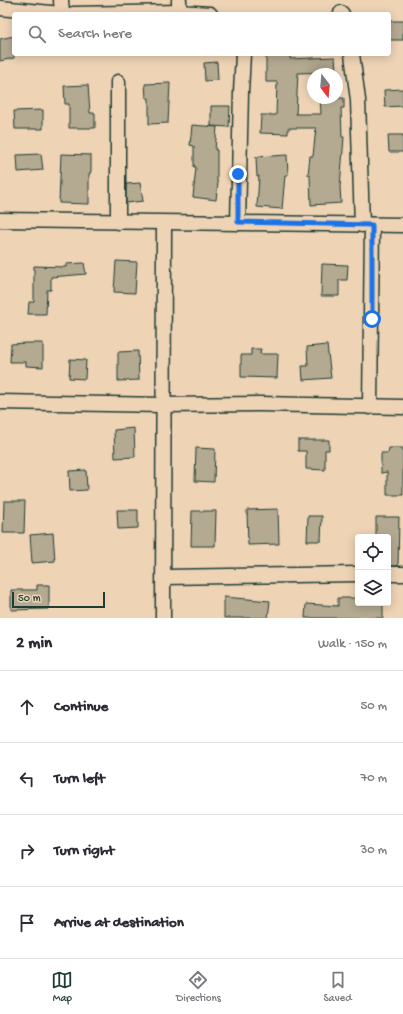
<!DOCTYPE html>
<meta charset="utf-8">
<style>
body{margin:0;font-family:"Gochi Hand",sans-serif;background:#f2f2f3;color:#2b2b33}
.controls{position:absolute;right:12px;bottom:12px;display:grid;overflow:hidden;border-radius:4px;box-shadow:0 2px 10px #0003}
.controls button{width:36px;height:36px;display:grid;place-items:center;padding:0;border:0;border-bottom:1px solid #e1e1e2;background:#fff;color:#2b2b33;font:20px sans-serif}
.compass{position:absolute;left:307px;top:68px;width:36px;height:36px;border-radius:50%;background:#fff;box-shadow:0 2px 10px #0003;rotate:164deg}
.scale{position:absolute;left:12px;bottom:10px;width:93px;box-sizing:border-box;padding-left:4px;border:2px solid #1f3d34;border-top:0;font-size:11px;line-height:14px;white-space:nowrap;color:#1f3d34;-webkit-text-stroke:3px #eed3b5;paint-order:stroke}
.stop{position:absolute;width:12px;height:12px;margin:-9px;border:3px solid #1a73e8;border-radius:50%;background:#fff}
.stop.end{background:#1a73e8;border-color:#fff;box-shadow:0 1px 4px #0008}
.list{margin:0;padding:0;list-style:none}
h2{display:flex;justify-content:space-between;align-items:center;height:52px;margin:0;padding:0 16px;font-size:17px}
h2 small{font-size:13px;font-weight:400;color:#7c7c81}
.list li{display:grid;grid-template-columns:26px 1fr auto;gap:12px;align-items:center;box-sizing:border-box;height:72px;padding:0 16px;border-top:1px solid #e1e1e2}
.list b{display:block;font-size:15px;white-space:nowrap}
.list em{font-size:13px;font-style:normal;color:#7c7c81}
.icon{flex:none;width:22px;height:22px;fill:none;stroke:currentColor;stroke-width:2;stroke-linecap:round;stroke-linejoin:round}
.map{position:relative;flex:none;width:403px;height:618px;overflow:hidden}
.search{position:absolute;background:#fff;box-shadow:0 2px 10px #0003;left:12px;right:12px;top:12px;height:44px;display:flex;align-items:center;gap:10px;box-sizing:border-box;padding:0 14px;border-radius:4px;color:#7c7c81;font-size:15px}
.sheet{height:340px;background:#fff}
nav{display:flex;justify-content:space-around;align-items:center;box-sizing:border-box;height:56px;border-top:1px solid #e1e1e2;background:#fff;font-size:11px;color:#7c7c81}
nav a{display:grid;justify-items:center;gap:2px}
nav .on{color:#1f3d34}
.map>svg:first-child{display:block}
</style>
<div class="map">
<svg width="403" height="618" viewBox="0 0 403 618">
<rect width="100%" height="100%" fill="#eed3b5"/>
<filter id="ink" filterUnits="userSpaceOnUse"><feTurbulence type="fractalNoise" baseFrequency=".025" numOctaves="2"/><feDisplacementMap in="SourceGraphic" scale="8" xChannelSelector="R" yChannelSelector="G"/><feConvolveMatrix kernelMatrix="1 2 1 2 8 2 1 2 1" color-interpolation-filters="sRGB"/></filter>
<g filter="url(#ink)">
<!-- building -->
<g fill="#b4a991" stroke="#1f3d34">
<path d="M390,21H403V40H389Z"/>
<path d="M14,36V58L0,61V39Z"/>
<path d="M266,54H291L290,59L335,57L336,72L298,73L296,114H321L320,98H344V108H341L342,137H344L340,187L341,203L311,205L310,175H308L310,156H313L316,128H288V134L260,133L261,115H276L277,82H266Z"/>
<path d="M217,62L218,80L205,81L204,63Z"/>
<path d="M170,83L168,123L149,124V98H146L145,84Z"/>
<path d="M88,85L90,113H95V128H69V104H65L64,86Z"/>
<path d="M403,89V106L385,107L384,90Z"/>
<path d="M211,106H230L229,127L211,126Z"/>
<path d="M43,110V129H15L14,111Z"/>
<path d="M192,125L217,127L215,150H217V182H218L216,200L193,197L196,167H194V146L190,145Z"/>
<path d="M388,135H403V152H389Z"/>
<path d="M41,154L43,170L18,172L17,155Z"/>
<path d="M61,154L91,155V173H89V204L59,203Z"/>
<path d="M287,155L288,175H285L282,209L257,207L259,176L257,177L256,157Z"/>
<path d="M140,183L143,201L126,203V184Z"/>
<path d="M116,261L137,262L135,293L114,292Z"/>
<path d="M84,263L86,274L51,277V290H47L46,314H28L29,302H34V266L66,267V264Z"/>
<path d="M322,264L348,265L347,280H339V296H321Z"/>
<path d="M26,343H43V367L26,366V362H10L11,344Z"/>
<path d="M327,345L331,378L303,380L302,366H308L307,347Z"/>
<path d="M251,349H261L260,354H278L277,378L241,377V355H251Z"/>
<path d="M138,351L139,380L118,381V352Z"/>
<path d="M70,359L86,360L85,379L69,378Z"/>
<path d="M134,428L135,457L115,458L114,430Z"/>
<path d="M298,440H329V450H325V470L306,469V451H298Z"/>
<path d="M196,448L215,449L214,482L195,481Z"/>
<path d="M389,448H403V495H387V472L381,473V453H388Z"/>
<path d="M86,470L87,490L70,491L69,471Z"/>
<path d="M4,501H25L24,533H3Z"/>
<path d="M278,509L279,544L248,545L247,510Z"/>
<path d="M117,510H138V528L118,529Z"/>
<path d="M192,511H216L215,546H191Z"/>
<path d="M308,516H322L321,541H307Z"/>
<path d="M376,517H399L398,566H388V537H376Z"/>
<path d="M53,533L55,561L32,563L30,535Z"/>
<path d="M37,585H49V609L11,610V590H37Z"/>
<path d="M224,597L270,601L268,618H224Z"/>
<path d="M338,598H357V603H383V618H305L306,604L338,606Z"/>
</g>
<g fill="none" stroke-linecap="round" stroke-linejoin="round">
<defs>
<g id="minor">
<path d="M61,0L62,14"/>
<path d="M179,0V12L210,14"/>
<path d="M0,8L61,14"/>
<path d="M341,13L342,14"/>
<path d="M73,14L179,12"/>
<path d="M352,54L358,100L362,225"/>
<path d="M0,220L403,225"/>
<path d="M118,222V82"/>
<path d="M238,223L241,92L243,54"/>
<path d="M0,402L163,405L260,404L403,407"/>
<path d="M370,407L372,225"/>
<path d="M388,574H403"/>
<path d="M164,577L358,574"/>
<path d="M163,618L164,223"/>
</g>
</defs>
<!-- minor casing -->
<use href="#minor" stroke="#1f3d34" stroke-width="17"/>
<!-- minor -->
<use href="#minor" stroke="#eed3b5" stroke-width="14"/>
</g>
</g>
<g fill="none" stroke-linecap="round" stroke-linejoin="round" filter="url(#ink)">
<!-- route -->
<path stroke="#1a73e8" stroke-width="5" d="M238,174V222L372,225V319"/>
</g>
</svg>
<div class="controls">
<button><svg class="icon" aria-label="locate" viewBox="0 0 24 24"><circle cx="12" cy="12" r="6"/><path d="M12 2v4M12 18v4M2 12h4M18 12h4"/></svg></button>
<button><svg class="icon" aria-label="layers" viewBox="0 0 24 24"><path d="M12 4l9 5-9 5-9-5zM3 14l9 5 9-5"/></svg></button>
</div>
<svg class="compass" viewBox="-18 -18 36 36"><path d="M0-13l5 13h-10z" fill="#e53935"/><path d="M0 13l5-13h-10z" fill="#7c7c81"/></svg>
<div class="scale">50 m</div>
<div class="stop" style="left:372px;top:319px"></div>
<div class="stop end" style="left:238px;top:174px"></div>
<div class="search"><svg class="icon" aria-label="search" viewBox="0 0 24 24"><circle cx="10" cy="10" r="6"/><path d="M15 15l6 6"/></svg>Search here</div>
</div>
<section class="sheet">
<h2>2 min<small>Walk · 150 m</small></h2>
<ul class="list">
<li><svg class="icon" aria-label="ahead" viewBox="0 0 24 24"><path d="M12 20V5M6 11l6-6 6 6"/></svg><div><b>Continue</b></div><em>50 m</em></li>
<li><svg class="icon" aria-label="left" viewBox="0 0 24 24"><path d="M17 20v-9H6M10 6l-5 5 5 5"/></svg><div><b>Turn left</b></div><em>70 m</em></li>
<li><svg class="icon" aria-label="right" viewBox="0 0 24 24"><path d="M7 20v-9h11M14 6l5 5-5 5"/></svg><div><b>Turn right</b></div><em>30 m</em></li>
<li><svg class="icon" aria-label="arrive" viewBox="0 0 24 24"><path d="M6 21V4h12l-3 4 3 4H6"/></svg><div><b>Arrive at destination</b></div></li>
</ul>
</section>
<nav>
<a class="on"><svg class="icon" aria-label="map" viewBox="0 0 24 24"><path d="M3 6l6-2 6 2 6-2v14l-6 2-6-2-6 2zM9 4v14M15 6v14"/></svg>Map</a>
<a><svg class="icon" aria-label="directions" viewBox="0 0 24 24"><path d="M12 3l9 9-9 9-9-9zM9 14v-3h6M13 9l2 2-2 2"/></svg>Directions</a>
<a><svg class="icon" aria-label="saved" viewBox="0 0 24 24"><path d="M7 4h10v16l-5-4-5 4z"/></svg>Saved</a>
</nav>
